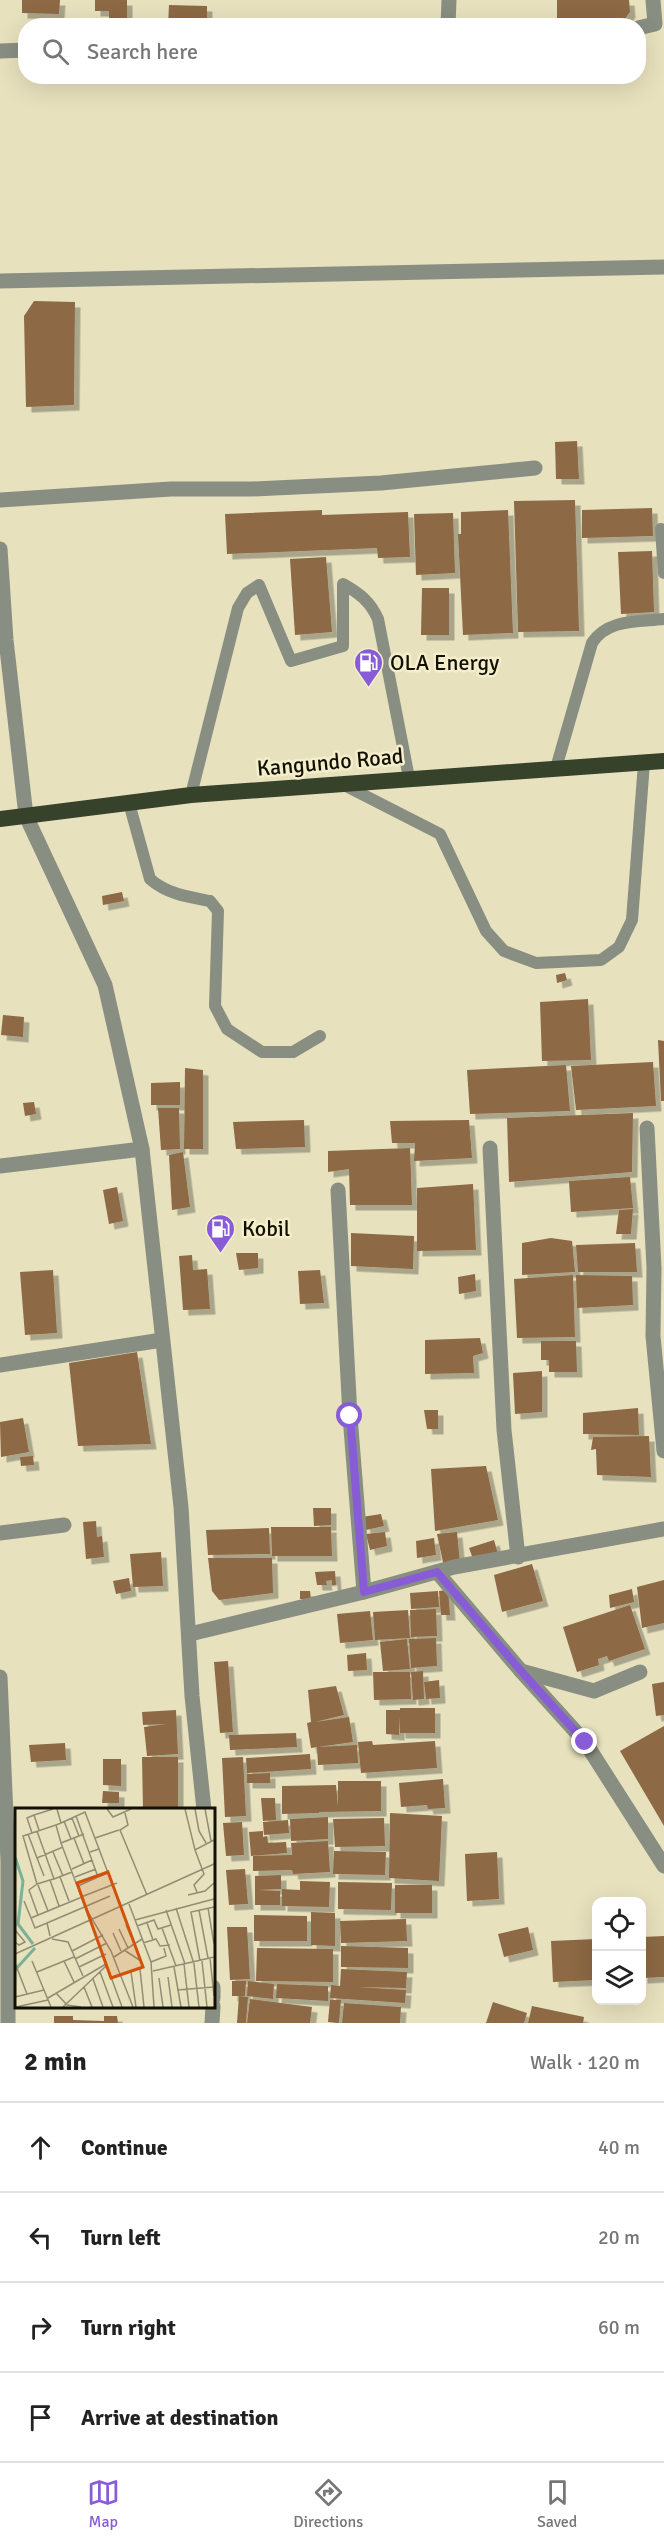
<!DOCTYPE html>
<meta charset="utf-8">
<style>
body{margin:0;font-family:Signika,sans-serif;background:#f6f6f6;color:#222}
.controls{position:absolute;right:18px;bottom:18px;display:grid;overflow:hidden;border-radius:12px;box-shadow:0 6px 24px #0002}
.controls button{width:54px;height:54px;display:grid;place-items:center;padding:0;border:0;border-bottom:2px solid #e0e0e0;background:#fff;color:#222;font:30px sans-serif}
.stop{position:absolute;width:18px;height:18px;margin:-14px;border:4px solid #885cd6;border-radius:50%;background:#fff}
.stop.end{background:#885cd6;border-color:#fff;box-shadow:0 2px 6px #0008}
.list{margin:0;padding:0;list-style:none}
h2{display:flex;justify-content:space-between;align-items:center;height:78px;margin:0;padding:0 24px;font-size:26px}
h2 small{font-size:20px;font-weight:400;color:#767676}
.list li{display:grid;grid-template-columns:39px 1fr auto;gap:18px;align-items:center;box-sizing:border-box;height:90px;padding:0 24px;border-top:2px solid #e0e0e0}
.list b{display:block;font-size:22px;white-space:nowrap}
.list em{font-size:20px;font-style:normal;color:#767676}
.icon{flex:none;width:33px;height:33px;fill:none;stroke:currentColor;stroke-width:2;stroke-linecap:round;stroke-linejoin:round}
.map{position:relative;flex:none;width:664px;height:2023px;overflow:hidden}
.search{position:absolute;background:#fff;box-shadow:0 6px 24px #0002;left:18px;right:18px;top:18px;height:66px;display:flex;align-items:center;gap:15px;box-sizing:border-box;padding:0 21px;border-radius:24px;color:#767676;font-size:22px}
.sheet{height:438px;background:#fff}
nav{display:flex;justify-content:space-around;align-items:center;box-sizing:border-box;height:84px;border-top:2px solid #e0e0e0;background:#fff;font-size:16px;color:#767676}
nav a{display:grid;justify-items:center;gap:3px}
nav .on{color:#885cd6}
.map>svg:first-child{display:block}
</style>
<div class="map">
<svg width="664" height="2023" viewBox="0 0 664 2023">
<defs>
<filter id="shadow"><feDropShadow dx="5.5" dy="5.5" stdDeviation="0" flood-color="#0004"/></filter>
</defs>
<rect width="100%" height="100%" fill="#e7e1be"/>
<!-- building -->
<g fill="#8d6944" filter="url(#shadow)">
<path d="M22,0H60L59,14L22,13Z"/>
<path d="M95,0H127V18H109V11H95Z"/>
<path d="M557,0H629L630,12L620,26H557Z"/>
<path d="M169,5L207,6V26H168Z"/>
<path d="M34,301L75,302L74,405L26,407L24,316Z"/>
<path d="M577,441L579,479H556L555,442Z"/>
<path d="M575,500L579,631L518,632L514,501Z"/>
<path d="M652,508L653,536L582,538V510Z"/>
<path d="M322,510V515L408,512L410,557L378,558L377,548L227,554L225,514Z"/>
<path d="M508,510L513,633L463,635L458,534H461V512Z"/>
<path d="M453,513L455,573L416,575L414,514Z"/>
<path d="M652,551L654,612L621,614L618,552Z"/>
<path d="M326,557L332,632L295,635L290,559Z"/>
<path d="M422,588H449V635H421Z"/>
<path d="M122,892L124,901L103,905L102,896Z"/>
<path d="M565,973L567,980L557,983L556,975Z"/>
<path d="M588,999L591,1060L542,1061L540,1002Z"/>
<path d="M3,1015L24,1017L23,1037L1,1035Z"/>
<path d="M658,1040L664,1041V1101H661Z"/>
<path d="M653,1062L656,1106L576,1110L571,1066Z"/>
<path d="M566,1065L570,1111L470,1114L467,1070Z"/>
<path d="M185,1068L203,1070V1149H184Z"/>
<path d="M180,1082V1105H151V1083Z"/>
<path d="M34,1102L36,1114L25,1116L23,1103Z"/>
<path d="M158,1108H179L180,1149L161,1150Z"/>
<path d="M633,1113L632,1172L509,1182L507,1118Z"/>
<path d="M304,1120L305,1147L236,1149L233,1122Z"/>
<path d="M469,1120L472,1158L414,1161L415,1143H392L390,1121Z"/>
<path d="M410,1148L412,1205H350L349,1169L328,1172V1151Z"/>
<path d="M183,1152L190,1207L172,1210L169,1155Z"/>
<path d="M630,1177L633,1208L571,1212L569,1181Z"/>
<path d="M473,1184L476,1250L417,1251V1188Z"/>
<path d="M117,1187L123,1221L109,1224L103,1190Z"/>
<path d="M633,1209L631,1234H616L619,1210Z"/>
<path d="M351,1233L414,1236L413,1269L351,1266Z"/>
<path d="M551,1238L572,1241L575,1272L522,1275V1243Z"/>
<path d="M635,1243L637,1272H578L576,1245Z"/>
<path d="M236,1253H258V1268L239,1270Z"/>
<path d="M192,1255L193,1270L207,1269L210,1309L183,1310L179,1256Z"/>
<path d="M53,1270L57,1333L25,1335L20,1272Z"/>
<path d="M320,1270L324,1303L300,1304L298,1271Z"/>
<path d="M475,1274L476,1291L459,1294L458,1277Z"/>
<path d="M573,1275L575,1337L517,1338L514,1279Z"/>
<path d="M576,1275L632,1276L633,1305L577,1308Z"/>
<path d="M480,1338L483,1353L473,1356L474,1373L425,1374V1340Z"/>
<path d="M541,1341H576L577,1372H549V1360H541Z"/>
<path d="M137,1352L151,1444L78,1446L69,1363Z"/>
<path d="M542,1371V1412L515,1414L513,1373Z"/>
<path d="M638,1408L639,1435L583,1434V1413Z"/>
<path d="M424,1410H438V1429H427Z"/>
<path d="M23,1418L29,1452L1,1457L0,1422Z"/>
<path d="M649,1436L651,1477L597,1475L596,1449L591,1450L593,1437Z"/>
<path d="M33,1456L34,1465L21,1466L20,1457Z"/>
<path d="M486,1466L498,1520L435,1531L431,1469Z"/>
<path d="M313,1508H331V1525L314,1526Z"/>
<path d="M381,1514L384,1526L366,1530L362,1517Z"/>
<path d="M96,1521L97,1537L102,1536L104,1557L86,1559L83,1522Z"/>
<path d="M271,1527H331L332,1556H272Z"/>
<path d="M269,1528L270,1554L208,1555L206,1530Z"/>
<path d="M385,1532L387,1546L370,1550L366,1534Z"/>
<path d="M457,1532L460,1563L444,1567L437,1534Z"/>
<path d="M434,1538L436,1555L417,1558L416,1541Z"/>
<path d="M494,1540L498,1554L473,1559L469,1548Z"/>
<path d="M161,1552L163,1586L133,1587L130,1554Z"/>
<path d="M208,1558H272L273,1593L219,1600L212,1591Z"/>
<path d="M532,1564L543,1601L502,1612L494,1575Z"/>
<path d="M335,1571L336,1585H332V1580L326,1581L327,1585H317L315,1572Z"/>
<path d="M129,1578L131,1591L116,1594L113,1581Z"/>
<path d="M664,1580V1623L642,1628L637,1587Z"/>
<path d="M632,1589L634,1602L610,1608L609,1595Z"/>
<path d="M448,1590L450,1615H441L439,1591Z"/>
<path d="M300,1591H310L311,1599H300Z"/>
<path d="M438,1591L439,1607L411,1609L410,1593Z"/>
<path d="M630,1605L645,1649L609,1661L607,1656L598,1659L599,1665L577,1672L563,1627Z"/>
<path d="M436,1609L437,1636L411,1637L410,1610Z"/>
<path d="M408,1610L410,1638L375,1640L373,1612Z"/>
<path d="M370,1611L373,1640L340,1643L337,1614Z"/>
<path d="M436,1638L437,1666L411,1668L409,1639Z"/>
<path d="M407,1639L410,1669L383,1671L380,1642Z"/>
<path d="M366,1653L367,1670L348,1671L347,1655Z"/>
<path d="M228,1661L233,1732L220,1733L214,1662Z"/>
<path d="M423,1671L424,1699L413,1700L411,1672Z"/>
<path d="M373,1672H410L411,1699L374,1700Z"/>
<path d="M439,1680L440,1698L426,1699L424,1682Z"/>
<path d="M664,1682V1715L656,1716L652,1684Z"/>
<path d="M336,1686L344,1715L315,1722L349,1717L353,1742L311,1748L307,1723L311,1722L308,1690Z"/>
<path d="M400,1708H435V1733H400L399,1717V1735L386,1734V1710H400Z"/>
<path d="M176,1710L178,1754L147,1756L144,1727L166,1724L143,1725L142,1712Z"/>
<path d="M664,1726V1826L620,1751Z"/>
<path d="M296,1733L297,1747L230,1750L229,1735Z"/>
<path d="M372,1741L373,1745L435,1741L437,1768L361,1773L358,1742Z"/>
<path d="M65,1743L66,1760L31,1762L29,1745Z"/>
<path d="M357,1745L358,1763L318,1765L317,1747Z"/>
<path d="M310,1754L311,1769L247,1773L246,1758Z"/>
<path d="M142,1757H178V1810H143Z"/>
<path d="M243,1757L246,1816L225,1817L222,1758Z"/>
<path d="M103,1759H121V1786L103,1785Z"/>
<path d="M270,1773V1783H247V1774Z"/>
<path d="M443,1779L445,1808L428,1809L427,1805L401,1807L399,1783Z"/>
<path d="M338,1781H381V1811L319,1812V1806V1813L282,1814V1786L336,1785L338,1807Z"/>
<path d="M103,1791L119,1792V1803H102Z"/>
<path d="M261,1798H275L276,1820L263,1821Z"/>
<path d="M390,1813L442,1816L439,1881L389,1878Z"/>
<path d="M328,1817V1839L291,1841L290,1819Z"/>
<path d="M384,1818L385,1846L335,1847L333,1819Z"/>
<path d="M288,1820L289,1833L264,1835L263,1822Z"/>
<path d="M242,1822L244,1855L226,1856L223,1823Z"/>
<path d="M263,1831V1837L267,1836L268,1843L286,1842L287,1853L251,1856L249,1832Z"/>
<path d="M328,1841L330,1872L293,1874L292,1870L253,1871V1856L292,1855L291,1843Z"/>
<path d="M334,1851L386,1852L385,1875L333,1874Z"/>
<path d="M497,1852L499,1899L467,1901L465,1854Z"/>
<path d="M245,1869L248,1904L229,1905L226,1870Z"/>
<path d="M281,1875V1889L258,1890L280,1891V1905H255V1876Z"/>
<path d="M300,1881L330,1882L329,1907L282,1906V1889L300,1890Z"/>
<path d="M338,1882L392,1883L391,1910L338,1909Z"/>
<rect x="395" y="1885" width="37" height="28"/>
<path d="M311,1912L335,1913V1946L311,1945Z"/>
<path d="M254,1915L307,1916V1941H254Z"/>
<path d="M406,1919L407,1941L341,1943L340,1921Z"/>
<path d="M227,1927H247L250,1979L230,1980Z"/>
<path d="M528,1927L533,1950L504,1957L498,1934Z"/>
<path d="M664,1936V1977L642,1978V1937Z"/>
<path d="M596,1939V1980L553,1982L551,1941Z"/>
<path d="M341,1946L408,1948V1968L341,1967Z"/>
<path d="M257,1948L333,1949V1982L256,1981Z"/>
<path d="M341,1969L407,1972L406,1988L357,1987L406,1990L405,2003L330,1998L331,1985L340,1986Z"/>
<path d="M232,1981H246L245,1996H232Z"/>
<path d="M248,1981L274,1984L273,1999L247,1996Z"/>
<path d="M277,1984L328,1986V2001L276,1998Z"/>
<path d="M239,1996L248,1997L246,2023H237Z"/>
<path d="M250,1999L312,2007L310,2023H247Z"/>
<path d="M330,2000H341L339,2023L328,2022Z"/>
<path d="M493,2002L527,2013L524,2023H486Z"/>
<path d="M344,2003L401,2007L400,2023H342Z"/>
<path d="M532,2006L584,2017L583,2023H528Z"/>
<path d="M54,2016H73V2020L104,2021V2016H117L118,2023H54Z"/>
</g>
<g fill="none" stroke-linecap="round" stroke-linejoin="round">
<!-- service -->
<g stroke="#888f82" stroke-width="12">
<path d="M661,529L664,573"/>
<path d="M556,768L592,643C607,619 638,622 664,619"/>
<path d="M342,784L440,834L486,931L504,951L536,963L601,960L619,947L632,920L644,763"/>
<path d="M191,795L238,608L247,593L259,585L291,661L343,646V584C359,593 370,601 378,619L409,778"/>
<path d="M129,803L150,879C167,894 188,897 210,901L218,911L215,1006L227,1029L262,1052H293L320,1036"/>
</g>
<!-- minor -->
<g stroke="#888f82" stroke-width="15">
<path d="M448,26L449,0"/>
<path d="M638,28L655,24L653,0"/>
<path d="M0,51L26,50"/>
<path d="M0,281L664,267"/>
<path d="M0,500L171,489H252L381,483L535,468"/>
<path d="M0,549L6,640L26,816L105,985L142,1149L181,1507L192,1696L204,1810"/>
<path d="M647,1128L654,1268L653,1336L664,1451"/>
<path d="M490,1148L504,1430L518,1557"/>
<path d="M0,1166L142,1149"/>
<path d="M338,1190L350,1416L364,1592"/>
<path d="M0,1365L162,1340"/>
<path d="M0,1533L64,1525"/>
<path d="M437,1572L521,1671L585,1742L664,1866"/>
<path d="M190,1634L364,1592L454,1567L664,1529"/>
<path d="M521,1671L594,1691L640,1672"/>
<path d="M0,1677L8,1862V2023"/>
<path d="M213,1987V1998"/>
<path d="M212,2023L213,2006"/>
</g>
<!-- trunk -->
<path stroke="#36422a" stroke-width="16" d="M0,819L191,795L664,761"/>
</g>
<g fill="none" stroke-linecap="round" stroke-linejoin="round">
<!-- route -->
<path stroke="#885cd6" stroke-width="8" d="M350,1416L364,1592L437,1572L521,1671L585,1742"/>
</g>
<!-- icons -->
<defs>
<symbol id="fuel-pin" viewBox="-11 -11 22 30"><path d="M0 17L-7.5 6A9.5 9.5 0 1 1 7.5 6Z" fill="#885cd6" stroke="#f4eecb"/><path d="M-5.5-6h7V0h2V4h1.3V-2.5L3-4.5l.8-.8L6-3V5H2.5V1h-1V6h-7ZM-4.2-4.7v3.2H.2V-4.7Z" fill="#fff"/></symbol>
</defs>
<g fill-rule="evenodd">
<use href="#fuel-pin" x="352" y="646" width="33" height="45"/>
<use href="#fuel-pin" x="204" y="1212" width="33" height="45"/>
</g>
<g text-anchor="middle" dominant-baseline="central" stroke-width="5" stroke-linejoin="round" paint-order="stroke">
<!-- poi labels -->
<g font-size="22" fill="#121005" stroke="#f4eecb" text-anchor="start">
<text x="390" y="662">OLA Energy</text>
<text x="242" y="1228">Kobil</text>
</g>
<!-- street labels -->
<g font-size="22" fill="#121005" stroke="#f4eecb">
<text transform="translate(330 762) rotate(-5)">Kangundo Road</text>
</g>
</g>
<!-- overview -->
<g transform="translate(15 1808)">
<rect width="200" height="200" fill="#e7e1be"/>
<path fill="none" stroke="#7ab197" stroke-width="3" d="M0,49L8,73L3,116L18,136M0,162L20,140"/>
<path fill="none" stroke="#928d74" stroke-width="1.5" d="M42,1L46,15L41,17L46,35M92,1L98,9L116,1M170,1L180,42L199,32M180,1L184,23L191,35M190,1L196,33M110,5L113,17L105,22L132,87M61,8L83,69L63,78M57,10L64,28M49,13L56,31M46,15L70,4L84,41L75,44M24,22L19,7L38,1M22,23L39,71L35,72L44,98M17,25L12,10L19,7M13,26L22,50L48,39M69,26L46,35L70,99L96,143L118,199M59,30L69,56M80,30L104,22M180,42L189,66L179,77L182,84M38,44L48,68M22,50L29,68M57,61L77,52M45,69L54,93M60,69L81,61M83,69L93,65L84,41M39,71L57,64M35,72L22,76L8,28L41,17M22,76L14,82L23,107M23,77L33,103M173,87L190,83L199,75M66,89L102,75M9,93L16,110M114,96L136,154L139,199M161,100L179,156L184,199M193,100L199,136M151,102L170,156M184,102L193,150M120,112L199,91M32,115L20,120L16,110L67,89M132,115L138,132M111,117L119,135M122,118L139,112L143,121L156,117M147,120L161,158M104,121L113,140M0,122L10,134L4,137L0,134M98,125L106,143M35,128L32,115L95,88M37,131L53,134L68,168M128,135L141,131L145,138L155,137M109,142L126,153M57,143L88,127M0,146L199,56M88,147L107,199M99,149L127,131M195,150L199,188M60,151L92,135M17,153L36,199M49,153L59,174M185,153L176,104L199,99M187,153L192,199M136,154L151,148L149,140M0,155L12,186M169,156L174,199M64,159L91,146M159,159L166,199M125,161L129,199M138,163L199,149M22,164L59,149M85,164L98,199M116,164L121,199M153,169L157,199M144,170L148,199M78,171L88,199M69,179L77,199M162,182L199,179M41,185L52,197L66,199M0,189L29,182M33,190L91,156M1,199L33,192M48,199L91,158"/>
<path fill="#d3520b" fill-opacity="0.15" stroke="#d3520b" stroke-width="3" d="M93,64L128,159L96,170L62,75Z"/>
<rect width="200" height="200" fill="none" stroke="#121005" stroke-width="3"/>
</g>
</svg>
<div class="controls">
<button><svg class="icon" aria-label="locate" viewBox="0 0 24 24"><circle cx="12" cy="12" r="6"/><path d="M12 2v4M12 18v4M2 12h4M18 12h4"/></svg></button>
<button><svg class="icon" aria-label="layers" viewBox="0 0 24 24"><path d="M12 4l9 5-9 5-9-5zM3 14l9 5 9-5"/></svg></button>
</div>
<div class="stop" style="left:350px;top:1416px"></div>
<div class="stop end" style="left:585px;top:1742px"></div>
<div class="search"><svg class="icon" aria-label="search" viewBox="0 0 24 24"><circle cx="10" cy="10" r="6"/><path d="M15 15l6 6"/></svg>Search here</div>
</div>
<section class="sheet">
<h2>2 min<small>Walk · 120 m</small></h2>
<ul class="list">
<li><svg class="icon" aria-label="ahead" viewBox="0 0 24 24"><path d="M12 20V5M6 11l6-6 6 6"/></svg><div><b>Continue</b></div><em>40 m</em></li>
<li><svg class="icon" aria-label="left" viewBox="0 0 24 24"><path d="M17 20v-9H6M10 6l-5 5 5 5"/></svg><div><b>Turn left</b></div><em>20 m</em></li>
<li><svg class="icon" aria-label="right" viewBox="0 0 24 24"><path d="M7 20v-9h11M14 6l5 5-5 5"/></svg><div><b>Turn right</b></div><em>60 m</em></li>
<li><svg class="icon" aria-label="arrive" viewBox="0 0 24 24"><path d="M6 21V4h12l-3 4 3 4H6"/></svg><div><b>Arrive at destination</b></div></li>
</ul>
</section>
<nav>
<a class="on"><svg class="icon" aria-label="map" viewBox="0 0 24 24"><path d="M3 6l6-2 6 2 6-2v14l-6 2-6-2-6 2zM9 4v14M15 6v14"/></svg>Map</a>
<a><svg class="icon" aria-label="directions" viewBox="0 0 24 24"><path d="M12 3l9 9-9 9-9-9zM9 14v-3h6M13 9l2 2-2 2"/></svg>Directions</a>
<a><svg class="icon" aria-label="saved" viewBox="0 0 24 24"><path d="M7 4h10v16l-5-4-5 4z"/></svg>Saved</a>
</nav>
